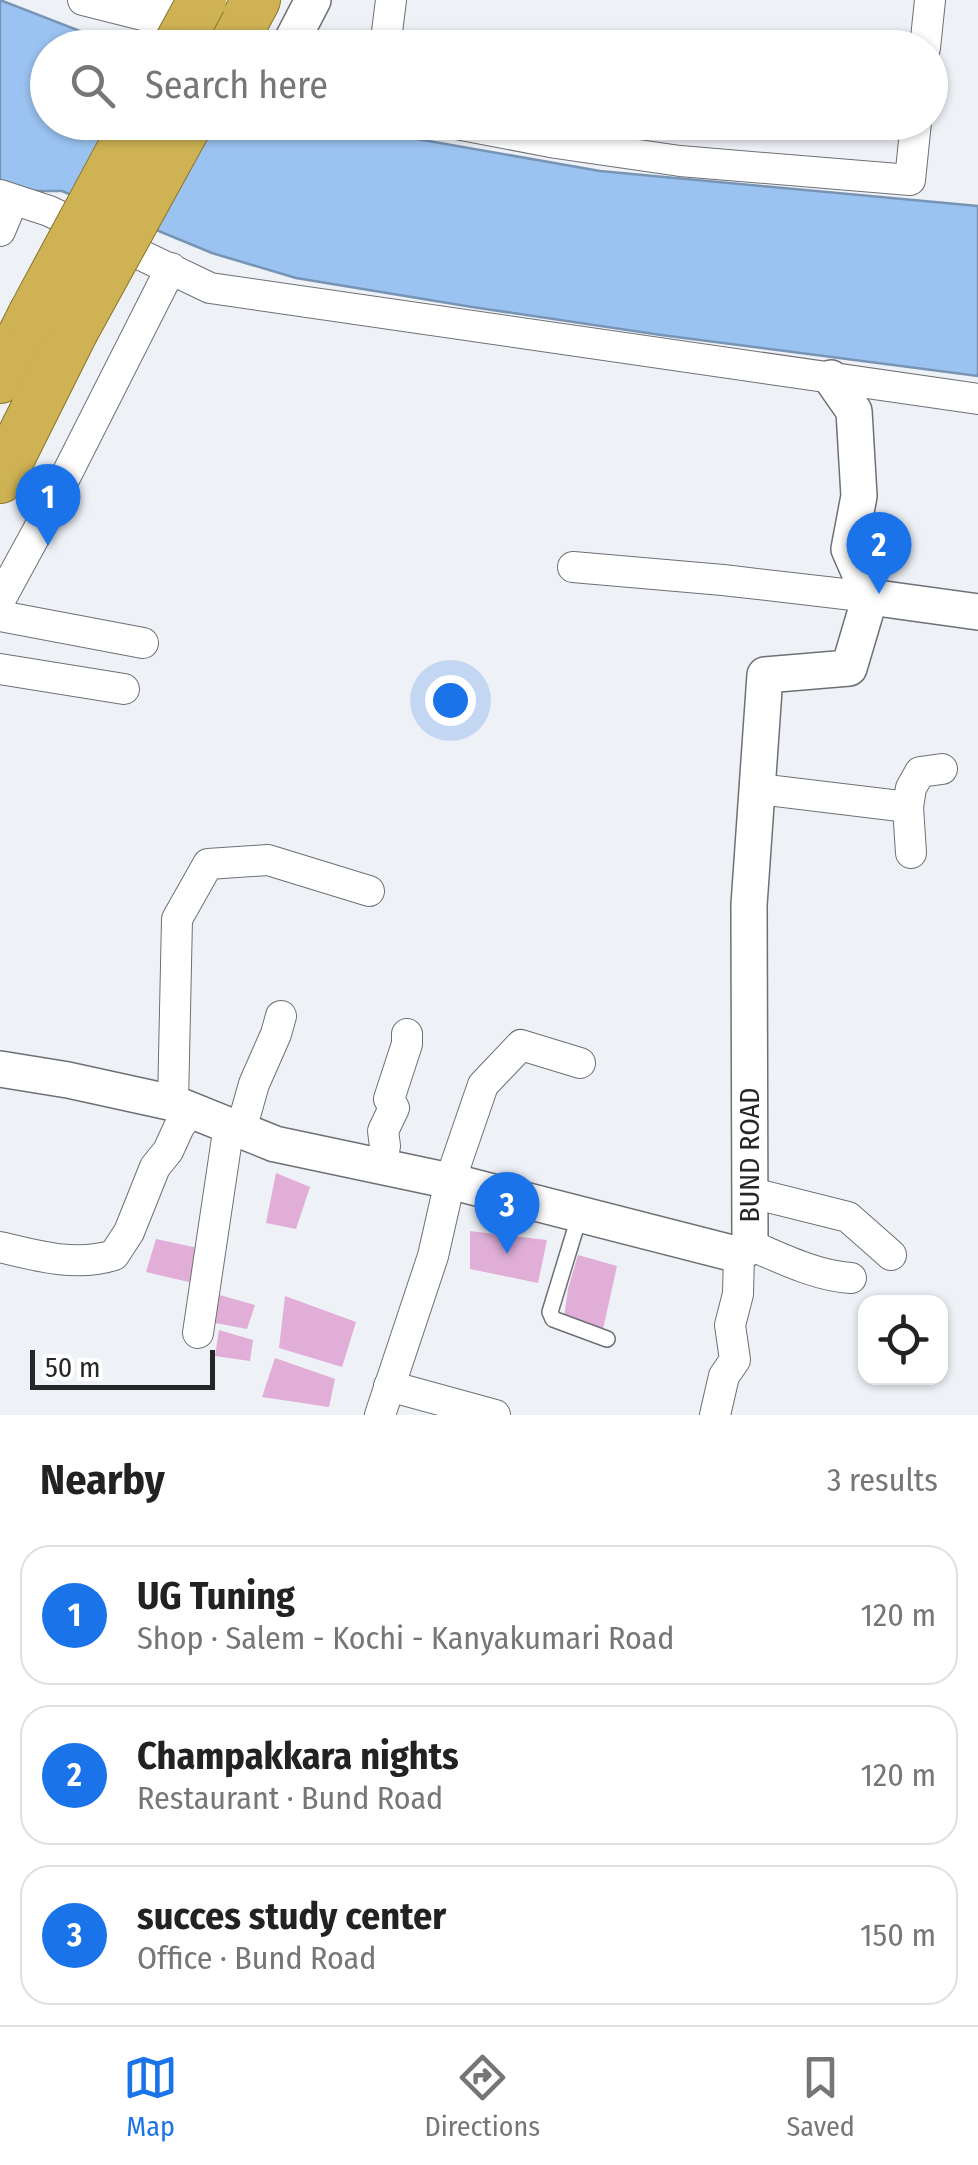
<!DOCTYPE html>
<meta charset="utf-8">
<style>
body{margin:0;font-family:"Fira Sans Condensed",sans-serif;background:#f2f2f2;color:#222}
.controls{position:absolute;right:30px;bottom:30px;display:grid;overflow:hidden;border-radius:20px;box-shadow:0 2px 8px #0004}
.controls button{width:90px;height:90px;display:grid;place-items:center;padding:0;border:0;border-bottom:2px solid #e0e0e0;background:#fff;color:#222;font:50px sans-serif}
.scale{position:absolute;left:30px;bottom:25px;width:185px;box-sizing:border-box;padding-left:10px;border:5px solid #252628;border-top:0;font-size:28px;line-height:35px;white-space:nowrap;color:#252628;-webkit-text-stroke:8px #fff;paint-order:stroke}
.you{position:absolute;left:450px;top:700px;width:35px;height:35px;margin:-25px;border:8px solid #fff;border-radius:50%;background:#1a73e8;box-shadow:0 0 0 15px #1a73e833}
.badge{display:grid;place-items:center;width:65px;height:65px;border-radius:50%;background:#1a73e8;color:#fff;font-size:32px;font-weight:700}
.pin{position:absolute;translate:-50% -82px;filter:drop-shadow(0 2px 5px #0008)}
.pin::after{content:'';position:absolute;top:52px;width:35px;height:30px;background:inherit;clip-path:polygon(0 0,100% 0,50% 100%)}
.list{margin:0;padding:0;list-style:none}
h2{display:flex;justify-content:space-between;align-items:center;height:130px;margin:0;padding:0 40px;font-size:42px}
h2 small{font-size:32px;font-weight:400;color:#767676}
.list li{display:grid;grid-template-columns:65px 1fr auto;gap:30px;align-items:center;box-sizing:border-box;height:140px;margin:0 20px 20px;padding:0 20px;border:2px solid #e0e0e0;border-radius:30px}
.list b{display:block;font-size:38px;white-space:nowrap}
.list p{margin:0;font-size:32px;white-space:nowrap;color:#767676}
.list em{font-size:32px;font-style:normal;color:#767676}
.icon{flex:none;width:55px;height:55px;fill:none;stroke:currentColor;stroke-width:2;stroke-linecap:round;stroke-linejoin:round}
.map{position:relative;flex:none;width:978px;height:1415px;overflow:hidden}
.search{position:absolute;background:#fff;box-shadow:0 2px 8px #0004;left:30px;right:30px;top:30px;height:110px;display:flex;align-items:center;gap:25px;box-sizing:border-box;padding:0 35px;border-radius:55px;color:#767676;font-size:38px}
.sheet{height:610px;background:#fff}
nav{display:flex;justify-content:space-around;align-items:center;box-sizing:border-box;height:140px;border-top:2px solid #e0e0e0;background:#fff;font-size:28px;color:#767676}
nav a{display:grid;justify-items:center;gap:5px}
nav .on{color:#1a73e8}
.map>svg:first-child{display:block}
</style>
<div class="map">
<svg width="978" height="1415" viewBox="0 0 978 1415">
<rect width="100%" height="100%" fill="#eef1f6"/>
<!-- water -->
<path fill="#9bc3f1" stroke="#7894b5" stroke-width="2.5" d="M0,0L121,47L48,48V122L326,123L600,171L978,206V376L661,335L472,307L296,278L212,253L62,191H24L0,181Z"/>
<!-- building -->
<g fill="#e0aed7">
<path d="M276,1173L310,1187L296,1229L266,1223Z"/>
<path d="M470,1231L547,1240L538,1283L470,1269Z"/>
<path d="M156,1239L198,1248L193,1283L146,1272Z"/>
<path d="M578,1255L617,1266L603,1329L564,1317L568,1289Z"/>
<path d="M216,1294L255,1305L247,1329L210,1322Z"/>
<path d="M285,1296L356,1322L342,1367L279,1348Z"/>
<path d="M219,1330L253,1340L250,1361L215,1356Z"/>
<path d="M275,1358L335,1379L329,1407L262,1397Z"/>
</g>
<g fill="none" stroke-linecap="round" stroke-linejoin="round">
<defs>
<path id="service" d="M580,1214L550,1312L553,1319L607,1339"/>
<g id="minor">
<path d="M83,0L174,23"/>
<path d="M385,48L391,0"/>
<path d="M925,48L930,0"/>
<path d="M446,122L556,143L680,161L910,180L916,122"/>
<path d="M0,195L49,211L210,288L978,399"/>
<path d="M0,231L13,200"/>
<path d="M573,567L723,580L870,597"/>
<path d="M0,600L43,521L171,268"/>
<path d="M0,616L143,643"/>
<path d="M0,669L124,689"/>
<path d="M759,789L908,807L911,788L920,772L942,769"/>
<path d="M908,807L911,853"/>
<path d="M173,1103L177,919L208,864L268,860L369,891"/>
<path d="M241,1130L254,1084L276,1034L281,1016"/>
<path d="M381,1167L385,1146L383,1131L394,1108L389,1099L407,1044V1034"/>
<path d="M748,1192L848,1217L891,1255"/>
<path d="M750,1245C781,1258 816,1276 851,1278"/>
<path d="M0,1247C36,1256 78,1267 114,1255L129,1232L155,1167L168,1151L179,1127L191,1110"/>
<path d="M198,1333L229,1125"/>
<path d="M389,1386L495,1415"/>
<path d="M380,1415L433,1256L450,1181L483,1085L521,1045L580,1063"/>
<path d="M715,1415L724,1376L735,1360L730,1325L738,1294L739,1255"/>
</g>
<g id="tertiary">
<path d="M151,0L174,23L215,48"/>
<path d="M288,48L313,0"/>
<path d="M831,378L854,411L859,496L849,549L870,597"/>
<path d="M870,597L978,612"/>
<path d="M0,1069L68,1080L173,1103L275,1144L450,1181L739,1255L750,1245L749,905L765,675L849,668L870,597"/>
</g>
<g id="trunk">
<path d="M230,48L256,0"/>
<path d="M0,379L32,315"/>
<path d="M0,479L74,331"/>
</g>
</defs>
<!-- service casing -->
<use href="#service" stroke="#6d7074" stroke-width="18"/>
<!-- minor casing -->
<use href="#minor" stroke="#6d7074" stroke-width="32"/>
<!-- tertiary casing -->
<use href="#tertiary" stroke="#6d7074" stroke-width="38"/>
<!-- trunk casing -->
<use href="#trunk" stroke="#8a7529" stroke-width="50"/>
<!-- service -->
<use href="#service" stroke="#fff" stroke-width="15"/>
<!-- minor -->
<use href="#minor" stroke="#fff" stroke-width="30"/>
<!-- tertiary -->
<use href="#tertiary" stroke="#fff" stroke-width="35"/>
<!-- trunk -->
<use href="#trunk" stroke="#ceb254" stroke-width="48"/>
<defs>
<g id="trunk-bridge">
<path d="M176,48L202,0"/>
<path d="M32,315L136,122"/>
<path d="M74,331L189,122"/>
</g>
</defs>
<!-- trunk-bridge casing -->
<use href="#trunk-bridge" stroke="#8a7529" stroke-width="50" stroke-linecap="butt"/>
<!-- trunk-bridge -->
<use href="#trunk-bridge" stroke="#ceb254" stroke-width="48"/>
</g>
<g text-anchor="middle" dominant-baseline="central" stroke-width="9" stroke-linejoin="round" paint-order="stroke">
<!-- street labels -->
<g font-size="28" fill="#252628" stroke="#fff">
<text transform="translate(749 1155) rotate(-90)">BUND ROAD</text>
</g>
</g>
</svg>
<div class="controls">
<button><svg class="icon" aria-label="locate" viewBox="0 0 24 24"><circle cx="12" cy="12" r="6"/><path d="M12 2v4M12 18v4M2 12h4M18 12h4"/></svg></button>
</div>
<div class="scale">50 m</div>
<div class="you"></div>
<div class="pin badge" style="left:48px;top:546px">1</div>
<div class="pin badge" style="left:879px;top:594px">2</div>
<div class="pin badge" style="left:507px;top:1254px">3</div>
<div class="search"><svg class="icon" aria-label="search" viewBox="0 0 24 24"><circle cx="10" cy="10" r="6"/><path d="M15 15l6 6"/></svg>Search here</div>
</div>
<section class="sheet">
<h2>Nearby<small>3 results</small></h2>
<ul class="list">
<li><span class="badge">1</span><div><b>UG Tuning</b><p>Shop · Salem - Kochi - Kanyakumari Road</p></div><em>120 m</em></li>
<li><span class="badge">2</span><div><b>Champakkara nights</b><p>Restaurant · Bund Road</p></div><em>120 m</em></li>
<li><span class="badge">3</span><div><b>succes study center</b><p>Office · Bund Road</p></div><em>150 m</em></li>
</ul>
</section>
<nav>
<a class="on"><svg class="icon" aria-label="map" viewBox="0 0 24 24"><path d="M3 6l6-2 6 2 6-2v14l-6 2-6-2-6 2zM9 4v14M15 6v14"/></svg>Map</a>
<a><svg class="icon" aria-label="directions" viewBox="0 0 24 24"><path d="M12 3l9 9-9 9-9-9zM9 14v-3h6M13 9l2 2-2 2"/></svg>Directions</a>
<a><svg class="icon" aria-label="saved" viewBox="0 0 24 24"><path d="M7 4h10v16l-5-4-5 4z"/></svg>Saved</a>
</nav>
